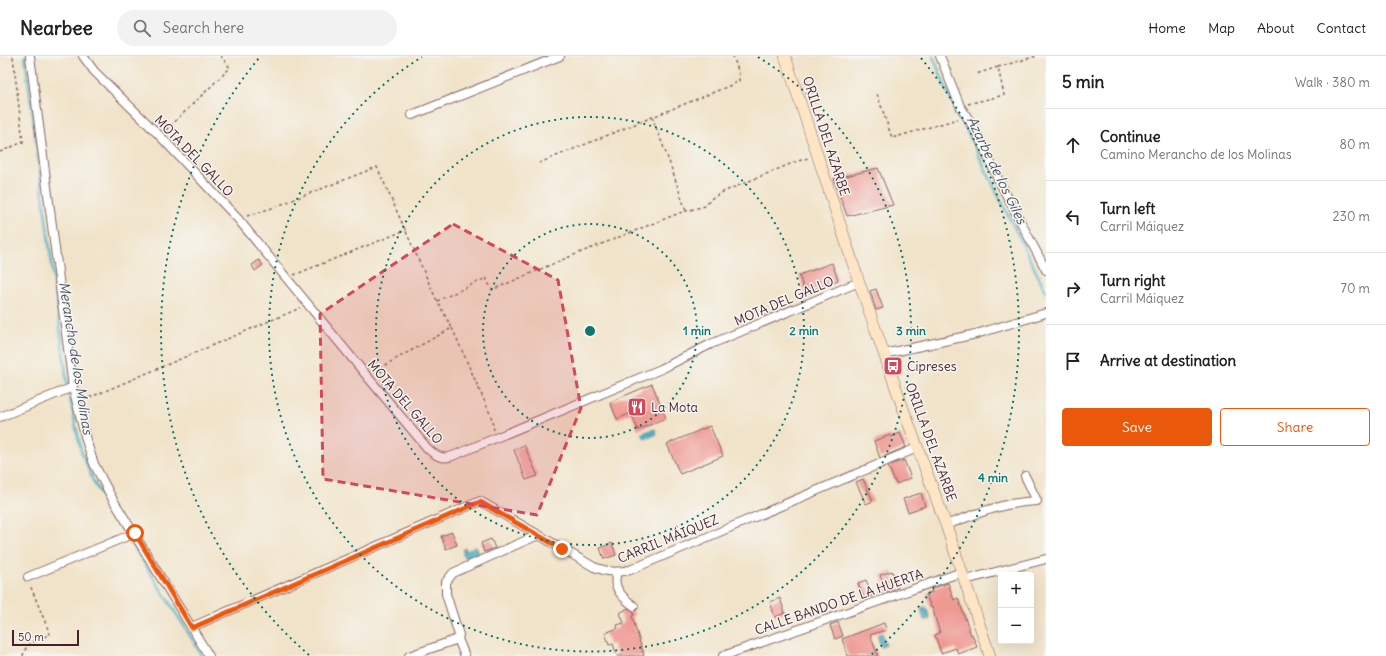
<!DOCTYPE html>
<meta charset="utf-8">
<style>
body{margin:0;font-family:Delius,sans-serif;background:#f2f2f2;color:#202124}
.controls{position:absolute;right:12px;bottom:12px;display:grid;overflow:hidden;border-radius:4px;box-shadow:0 4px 16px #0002}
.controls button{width:36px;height:36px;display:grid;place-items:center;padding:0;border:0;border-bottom:1px solid #e0e0e0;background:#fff;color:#202124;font:20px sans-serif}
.scale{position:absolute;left:12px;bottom:10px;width:67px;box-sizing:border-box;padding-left:4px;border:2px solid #4a1f2b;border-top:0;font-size:11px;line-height:14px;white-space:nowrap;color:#4a1f2b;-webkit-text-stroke:3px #f6f6f2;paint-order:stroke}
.stop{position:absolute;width:12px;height:12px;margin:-9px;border:3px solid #ea580c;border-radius:50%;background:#fff}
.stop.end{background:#ea580c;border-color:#fff;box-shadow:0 1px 4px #0008}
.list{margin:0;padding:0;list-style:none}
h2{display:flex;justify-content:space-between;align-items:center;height:52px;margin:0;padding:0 16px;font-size:17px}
h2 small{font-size:13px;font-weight:400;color:#757577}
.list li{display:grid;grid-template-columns:26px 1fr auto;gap:12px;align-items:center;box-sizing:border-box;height:72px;padding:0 16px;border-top:1px solid #e0e0e0}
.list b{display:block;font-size:15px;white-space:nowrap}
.list p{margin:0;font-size:13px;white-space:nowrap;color:#757577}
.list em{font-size:13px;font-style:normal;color:#757577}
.actions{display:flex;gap:8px;padding:12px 16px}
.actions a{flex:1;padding:9px 0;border:1px solid #ea580c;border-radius:4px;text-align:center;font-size:14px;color:#ea580c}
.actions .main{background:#ea580c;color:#fff}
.icon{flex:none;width:22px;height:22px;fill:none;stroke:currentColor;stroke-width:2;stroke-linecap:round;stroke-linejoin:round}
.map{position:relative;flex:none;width:1046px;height:600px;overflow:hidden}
header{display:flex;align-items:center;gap:24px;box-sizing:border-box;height:56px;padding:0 20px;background:#fff;border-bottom:1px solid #e0e0e0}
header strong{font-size:19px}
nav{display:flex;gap:22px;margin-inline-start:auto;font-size:14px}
.search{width:280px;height:36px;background:#f2f2f2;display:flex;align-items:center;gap:10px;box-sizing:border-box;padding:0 14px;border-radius:22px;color:#757577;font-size:15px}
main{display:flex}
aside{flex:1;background:#fff}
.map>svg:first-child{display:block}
</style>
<header>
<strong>Nearbee</strong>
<div class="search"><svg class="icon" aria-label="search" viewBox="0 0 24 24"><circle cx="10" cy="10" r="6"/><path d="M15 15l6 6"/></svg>Search here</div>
<nav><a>Home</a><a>Map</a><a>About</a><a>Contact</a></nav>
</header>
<main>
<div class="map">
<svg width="1046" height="600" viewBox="0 0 1046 600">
<rect width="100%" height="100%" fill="#f6f6f2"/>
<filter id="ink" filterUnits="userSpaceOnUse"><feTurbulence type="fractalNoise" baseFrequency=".025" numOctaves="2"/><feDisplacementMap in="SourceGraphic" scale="8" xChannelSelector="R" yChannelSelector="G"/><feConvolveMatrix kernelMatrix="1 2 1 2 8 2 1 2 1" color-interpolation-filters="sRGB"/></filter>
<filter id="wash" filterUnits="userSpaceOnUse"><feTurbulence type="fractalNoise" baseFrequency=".012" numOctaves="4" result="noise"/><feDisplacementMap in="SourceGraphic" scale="16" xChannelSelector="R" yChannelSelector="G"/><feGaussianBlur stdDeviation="0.9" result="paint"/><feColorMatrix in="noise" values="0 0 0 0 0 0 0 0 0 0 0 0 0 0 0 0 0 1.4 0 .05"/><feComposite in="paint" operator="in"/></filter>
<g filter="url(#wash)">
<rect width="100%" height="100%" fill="#f1e3c9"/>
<!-- water -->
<g fill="#4cb5ca" stroke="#4b6a7a">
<path d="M655,373L657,378L645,383L642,377Z"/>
<path d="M476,490L479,497L466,502L463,500V493L465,492L467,495Z"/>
<path d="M926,551L930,563L924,564L921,552Z"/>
<path d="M882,577L886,589L881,591L877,579Z"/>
</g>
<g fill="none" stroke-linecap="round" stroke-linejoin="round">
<!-- stream -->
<g stroke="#4cb5ca" stroke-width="2.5">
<path d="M25,0L68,334L81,395L93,425L104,444L186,573L202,600"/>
<path d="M933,0L947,35L1046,236"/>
</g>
</g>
<g id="blocks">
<!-- building -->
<g fill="#ef9993">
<path d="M878,112L893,149L847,160L834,123Z"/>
<path d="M259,204L263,209L255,215L252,209Z"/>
<path d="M832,207L838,224L805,237L799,219Z"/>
<path d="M876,233L883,252L876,254L870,235Z"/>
<path d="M652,328L666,362L638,374L631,357L617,363L610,346Z"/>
<path d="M710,370L723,400L680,418L667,388Z"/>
<path d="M900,377L906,391L880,402L874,385L890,379L891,381Z"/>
<path d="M524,389L538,420L526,424L514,394Z"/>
<path d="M904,404L911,422L896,428L888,410Z"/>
<path d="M863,423L873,445L866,448L856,426Z"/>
<path d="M921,437L925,450L908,456L903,443Z"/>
<path d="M452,476L457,489L446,493L441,480Z"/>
<path d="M491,483L495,492L484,496L481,487Z"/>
<path d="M612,487L616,499L604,503L600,492Z"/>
<path d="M892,515L898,532L886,536L880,519Z"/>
<path d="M866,524L872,540L864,543L858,527Z"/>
<path d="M948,527L954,544L958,542L971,579L972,578L977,591L958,598L956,592L941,597L935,579L940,577L932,551L931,552L926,538L932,536L931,533Z"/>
<path d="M780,542L785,557L775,561L770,546Z"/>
<path d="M628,552L633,555L634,559L632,560L644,600H617L613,588L609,589L605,577L618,572L617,569L624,567L620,557Z"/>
<path d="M838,566L843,580L835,583L830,569Z"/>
<path d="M884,567L886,574L870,579L878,600H848L842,583Z"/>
</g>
</g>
</g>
<g filter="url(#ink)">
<use href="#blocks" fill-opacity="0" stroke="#846462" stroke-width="1"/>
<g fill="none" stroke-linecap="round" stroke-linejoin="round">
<defs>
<g id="street">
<path d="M30,0L73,331L86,384L94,408L112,442L209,600"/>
<path d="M83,0L94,15L160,80L238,163L366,319L428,393C437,401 444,404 455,399L661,313L711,288L859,226"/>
<path d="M940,0L960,50L976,75L998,123L1046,214"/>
<path d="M412,59L560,0"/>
<path d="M884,298L976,278L1046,257"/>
<path d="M0,361L73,331"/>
<path d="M946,469C975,458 1005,446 1037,445L1025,420"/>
<path d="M617,517C611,531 623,542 634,550"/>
<path d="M28,521L135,477"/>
<path d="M965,524L1046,503"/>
<path d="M192,571L480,445L594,511C608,516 615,517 630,514L917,392"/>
<path d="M458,583L465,600"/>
<path d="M409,600L458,583L459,579L446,538V526L453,517L538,479"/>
<path d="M723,600L962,516"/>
</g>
<path id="secondary" d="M785,0L859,226L904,355L946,469L990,600"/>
</defs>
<!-- street casing -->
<use href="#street" stroke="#846462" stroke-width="10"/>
<!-- secondary casing -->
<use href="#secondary" stroke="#846462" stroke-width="12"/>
<!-- path -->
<g stroke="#846462" stroke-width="1.5" stroke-dasharray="3 3" stroke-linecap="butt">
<path d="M998,11L1037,0"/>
<path d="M877,38L892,82L958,63"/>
<path d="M968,48L1004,39L998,11L976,18"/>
<path d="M652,61L669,105L686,155"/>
<path d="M166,74L230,12L221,0"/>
<path d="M0,96L23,86L13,0"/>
<path d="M539,107L729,30L739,25V17L733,0"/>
<path d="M247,160L272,152L377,111L437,245"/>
<path d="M294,219L406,174"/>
<path d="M452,272L491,360L494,374"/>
<path d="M374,315L452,272L437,245L486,222L492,234L569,201L682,156L705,150L712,142L723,136L795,106L808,102"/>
<path d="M84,344L300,252"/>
<path d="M23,600C25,586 39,584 50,578L30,529"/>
</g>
<!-- street -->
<use href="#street" stroke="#fff" stroke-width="8"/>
<!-- secondary -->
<use href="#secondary" stroke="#fde5c5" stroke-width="11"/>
</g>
</g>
<g fill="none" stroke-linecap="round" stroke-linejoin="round" filter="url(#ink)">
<!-- route -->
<path stroke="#ea580c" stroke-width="5" d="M135,477L192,572L480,446L562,493"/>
</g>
<!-- marked area -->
<path fill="#d1495b" fill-opacity="0.2" stroke="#d1495b" stroke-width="3" stroke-dasharray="8 5" stroke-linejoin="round" d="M453,168L558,224L581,352L537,459L323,423L320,258Z"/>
<!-- distance rings -->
<g fill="none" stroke="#0f766e" stroke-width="2" stroke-dasharray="2 4">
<circle cx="590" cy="275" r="107"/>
<circle cx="590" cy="275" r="214"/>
<path d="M758 1A321 321 0 1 1 422 1"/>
<path d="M309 599A429 429 0 0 1 259 2M921 2A429 429 0 0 1 871 599"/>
</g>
<!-- icons -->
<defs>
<symbol id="bus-square" viewBox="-11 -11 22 22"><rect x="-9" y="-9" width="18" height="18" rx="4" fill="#d1495b" stroke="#f6f6f2"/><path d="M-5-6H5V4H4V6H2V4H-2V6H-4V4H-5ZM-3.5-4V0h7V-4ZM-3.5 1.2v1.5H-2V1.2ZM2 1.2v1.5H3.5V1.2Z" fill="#fff"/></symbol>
<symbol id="restaurant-square" viewBox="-11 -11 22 22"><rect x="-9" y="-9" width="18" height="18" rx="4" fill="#d1495b" stroke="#f6f6f2"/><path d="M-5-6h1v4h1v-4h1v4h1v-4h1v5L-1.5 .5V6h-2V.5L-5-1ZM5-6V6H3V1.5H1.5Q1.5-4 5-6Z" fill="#fff"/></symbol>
</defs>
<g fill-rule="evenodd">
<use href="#bus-square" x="882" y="299" width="22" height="22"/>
<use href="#restaurant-square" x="626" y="340" width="22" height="22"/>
</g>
<g text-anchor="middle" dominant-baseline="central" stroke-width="3" stroke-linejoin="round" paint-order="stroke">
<!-- street labels -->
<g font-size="13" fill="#4a1f2b" stroke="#f6f6f2">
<text transform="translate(826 80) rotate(72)">ORILLA DEL AZARBE</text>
<text transform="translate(194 100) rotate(46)">MOTA DEL GALLO</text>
<text transform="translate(784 245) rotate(-23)">MOTA DEL GALLO</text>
<text transform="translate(405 346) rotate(49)">MOTA DEL GALLO</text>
<text transform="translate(931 386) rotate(70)">ORILLA DEL AZARBE</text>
<text transform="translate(668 483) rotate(-22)">CARRIL MÁIQUEZ</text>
<text transform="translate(839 546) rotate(-19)">CALLE BANDO DE LA HUERTA</text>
</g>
<!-- poi labels -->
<g font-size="13" fill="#4a1f2b" stroke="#f6f6f2" text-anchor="start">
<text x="907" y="310">Cipreses</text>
<text x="651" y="351">La Mota</text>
</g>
<!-- water labels -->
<g font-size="14" font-style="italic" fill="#4b5463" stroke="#f6f6f2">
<text transform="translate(997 114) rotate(64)">Azarbe de los Giles</text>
<text transform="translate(76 302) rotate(81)">Merancho de los Molinas</text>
</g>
</g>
<circle cx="590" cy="275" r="6" fill="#0f766e" stroke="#f6f6f2" stroke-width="2"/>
<g font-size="12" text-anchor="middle" font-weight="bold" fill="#0f766e" stroke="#f6f6f2" stroke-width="3" stroke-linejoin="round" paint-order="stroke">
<text x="697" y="279">1 min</text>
<text x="804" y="279">2 min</text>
<text x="911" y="279">3 min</text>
<text x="993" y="426">4 min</text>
</g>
</svg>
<div class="controls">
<button>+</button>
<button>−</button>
</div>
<div class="scale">50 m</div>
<div class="stop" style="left:135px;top:477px"></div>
<div class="stop end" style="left:562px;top:493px"></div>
</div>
<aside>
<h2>5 min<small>Walk · 380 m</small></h2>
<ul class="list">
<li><svg class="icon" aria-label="ahead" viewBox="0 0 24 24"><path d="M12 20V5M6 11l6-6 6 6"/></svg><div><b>Continue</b><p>Camino Merancho de los Molinas</p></div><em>80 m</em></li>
<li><svg class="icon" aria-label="left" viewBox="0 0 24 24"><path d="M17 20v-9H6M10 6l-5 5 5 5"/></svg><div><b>Turn left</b><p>Carril Máiquez</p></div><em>230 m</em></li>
<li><svg class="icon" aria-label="right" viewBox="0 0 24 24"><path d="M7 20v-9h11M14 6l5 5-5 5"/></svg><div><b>Turn right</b><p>Carril Máiquez</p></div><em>70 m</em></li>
<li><svg class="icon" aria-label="arrive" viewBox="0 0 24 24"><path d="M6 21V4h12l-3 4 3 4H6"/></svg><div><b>Arrive at destination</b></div></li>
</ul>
<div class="actions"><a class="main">Save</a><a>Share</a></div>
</aside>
</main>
